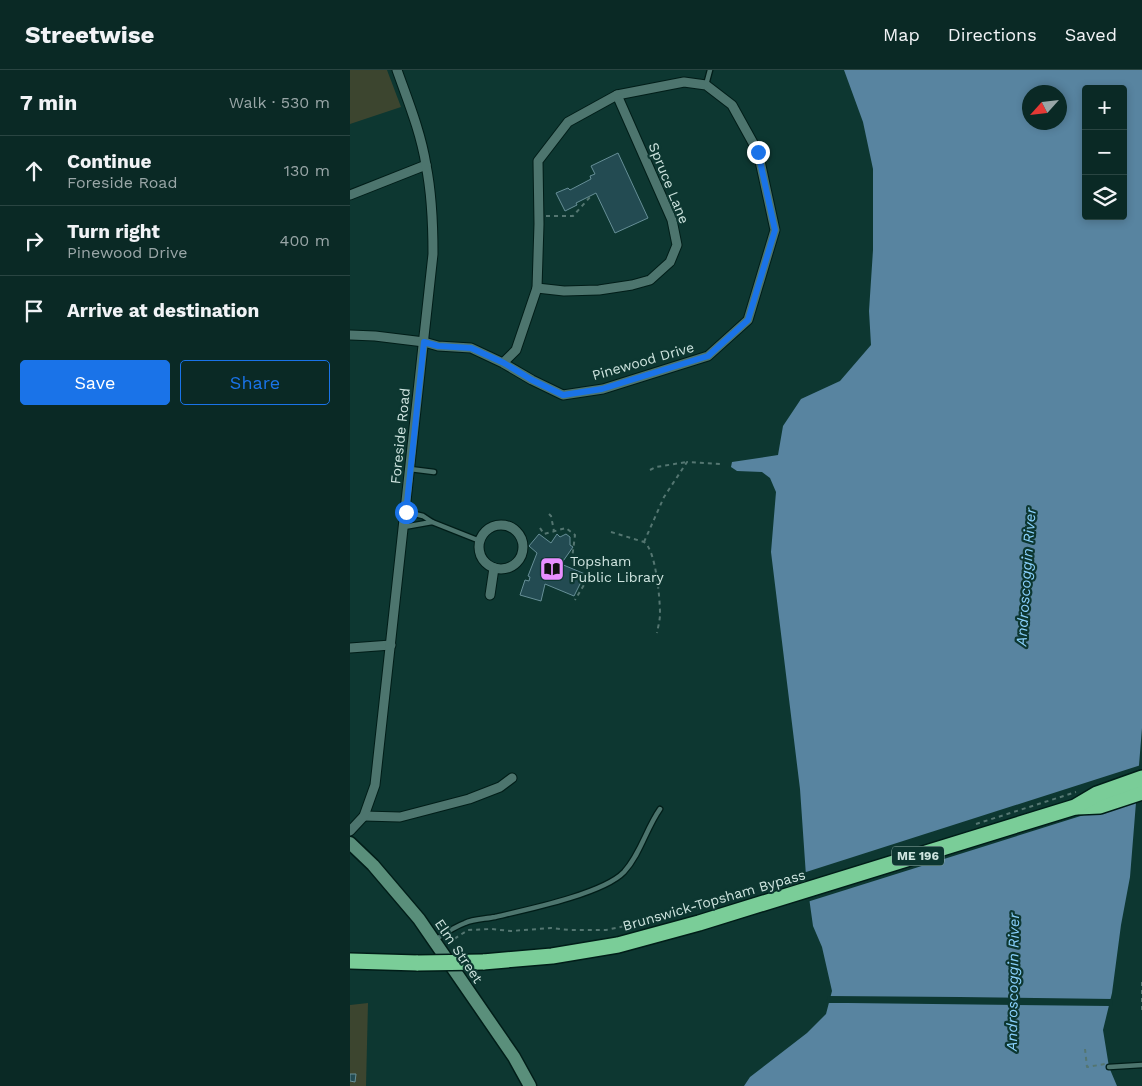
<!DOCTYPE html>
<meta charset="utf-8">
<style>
body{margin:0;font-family:"Work Sans",sans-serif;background:#13312d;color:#f1f3f6}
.controls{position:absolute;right:15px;top:15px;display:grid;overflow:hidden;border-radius:5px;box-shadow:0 2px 8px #0003}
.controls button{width:45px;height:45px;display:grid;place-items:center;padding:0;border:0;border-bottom:1px solid #2a4542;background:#0a2925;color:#f1f3f6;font:25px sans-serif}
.compass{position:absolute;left:672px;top:15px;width:45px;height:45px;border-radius:50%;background:#0a2925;box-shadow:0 2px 8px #0003;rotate:243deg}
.stop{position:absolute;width:15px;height:15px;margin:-11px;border:4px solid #1a73e8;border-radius:50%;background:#fff}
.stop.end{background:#1a73e8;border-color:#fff;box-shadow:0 1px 5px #0008}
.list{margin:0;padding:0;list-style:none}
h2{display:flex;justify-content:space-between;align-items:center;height:65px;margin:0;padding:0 20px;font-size:21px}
h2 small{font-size:16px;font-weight:400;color:#99a6a7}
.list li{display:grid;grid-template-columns:32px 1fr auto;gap:15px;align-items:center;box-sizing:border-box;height:70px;padding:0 20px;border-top:1px solid #2a4542}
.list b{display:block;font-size:19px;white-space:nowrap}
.list p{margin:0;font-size:16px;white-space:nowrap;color:#99a6a7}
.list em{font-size:16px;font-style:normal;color:#99a6a7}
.actions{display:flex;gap:10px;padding:15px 20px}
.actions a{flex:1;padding:11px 0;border:1px solid #1a73e8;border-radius:5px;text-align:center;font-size:18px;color:#1a73e8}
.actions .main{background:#1a73e8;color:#fff}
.icon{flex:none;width:28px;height:28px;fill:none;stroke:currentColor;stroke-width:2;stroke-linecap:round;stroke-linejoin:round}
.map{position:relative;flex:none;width:792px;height:1016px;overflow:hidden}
header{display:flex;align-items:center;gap:30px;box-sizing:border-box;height:70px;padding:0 25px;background:#0a2925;border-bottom:1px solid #2a4542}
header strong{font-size:24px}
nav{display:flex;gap:28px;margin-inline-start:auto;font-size:18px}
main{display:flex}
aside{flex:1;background:#0a2925}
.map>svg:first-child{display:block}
</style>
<header>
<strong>Streetwise</strong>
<nav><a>Map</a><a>Directions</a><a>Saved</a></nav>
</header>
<main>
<aside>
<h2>7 min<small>Walk · 530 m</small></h2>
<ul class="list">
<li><svg class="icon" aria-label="ahead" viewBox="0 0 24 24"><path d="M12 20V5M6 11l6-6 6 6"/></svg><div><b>Continue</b><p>Foreside Road</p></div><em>130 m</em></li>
<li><svg class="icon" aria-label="right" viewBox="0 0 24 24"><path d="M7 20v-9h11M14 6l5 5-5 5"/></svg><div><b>Turn right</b><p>Pinewood Drive</p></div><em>400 m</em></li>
<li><svg class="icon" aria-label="arrive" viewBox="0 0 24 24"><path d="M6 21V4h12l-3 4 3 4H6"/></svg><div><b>Arrive at destination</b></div></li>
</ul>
<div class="actions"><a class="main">Save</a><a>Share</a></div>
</aside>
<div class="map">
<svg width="792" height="1016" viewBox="0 0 792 1016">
<rect width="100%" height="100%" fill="#0d3731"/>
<!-- green -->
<g fill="#3c452f">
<path d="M0,0H37L51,37L0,54Z"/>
<path d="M18,933L16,1016H0V935Z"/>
</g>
<!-- water -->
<path fill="#5884a0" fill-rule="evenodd" d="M494,0H792V658L780,807L771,855L762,923L753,960L759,997L767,1016H394L400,1007L457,963L476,944L482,921L472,877L463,856L456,806L450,719L421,482L426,422L420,408L412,402L387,401L381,397L382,392L428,385L433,356L451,329L490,311L521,275L519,241L523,180V99L513,52ZM736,19H773V146H736ZM680,22H710V52H680Z"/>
<!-- pier -->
<g fill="#0d3731">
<path d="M791,695L788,728L457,832L453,803Z"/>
<path d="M478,926L609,927L763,929L762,936H760L498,933H476Z"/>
</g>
<!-- building -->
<g fill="#234b52" stroke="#668f97">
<path d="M268,83L298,148L265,163L246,123L226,133L227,135L215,141L206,123L218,118L220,120L241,109L240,106L245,104L241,96Z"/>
<path d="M189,464L201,473L207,464L210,467L216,464L220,467V475L223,477L211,494L235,504L224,526L195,514L191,531L170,525L175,510L179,511L180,507L178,506L187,483L179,476Z"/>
<path d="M0,1004H6L5,1012L0,1011Z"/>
</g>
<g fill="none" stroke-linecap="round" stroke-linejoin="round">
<defs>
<g id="lane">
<path d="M356,15L360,0"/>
<path d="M60,399L84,402"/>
<path d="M56,442L73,446L82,452L130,471"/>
<path d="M54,457L82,452"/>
<path d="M85,870C94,864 104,857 115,853C123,849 135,849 145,847C175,840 253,824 274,802C291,783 296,759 310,739"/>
<path d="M759,997L792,995"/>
</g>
<g id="street">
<path d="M0,125L76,95"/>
<path d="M187,218L214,221L249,220L282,215L300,210L320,192L327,175L322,150L267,25"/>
<path d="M0,265L25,266L74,272L88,276L121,278L153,293L182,310L213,325L253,319L358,286L398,250L425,160L408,82L382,35L356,15L334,12L267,25L218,52L188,91L189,154L187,218L166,280L153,293"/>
<circle cx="151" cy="477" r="22"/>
<path d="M140,525L144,498"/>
<path d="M0,578L41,575"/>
<path d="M14,746L50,747L119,729L150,717L162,708"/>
<path d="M0,761L14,746L25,715L83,184C83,154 82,125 76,95C71,63 58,31 47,0"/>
</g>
<path id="secondary" d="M0,773L23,795L69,849L164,987L180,1016"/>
<g id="highway">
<path d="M727,737L750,736L792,722"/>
<path d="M0,891L68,893"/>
<path d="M133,892L202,886L268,875L349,853L725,737L747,724L792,708"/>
</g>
</defs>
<!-- lane casing -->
<use href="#lane" stroke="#001d18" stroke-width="7"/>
<!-- street casing -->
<use href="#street" stroke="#001d18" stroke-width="11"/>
<!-- secondary casing -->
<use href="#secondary" stroke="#001d18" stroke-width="15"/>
<!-- highway casing -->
<use href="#highway" stroke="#001d18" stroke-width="18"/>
<!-- path -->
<g stroke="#547671" stroke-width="2" stroke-dasharray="4 4" stroke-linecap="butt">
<path d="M196,146H223L241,126"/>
<path d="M300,400L306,397L337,392"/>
<path d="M199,444L201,446L204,461"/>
<path d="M190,458L194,464L216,458L225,465L222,489C226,497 237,495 241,503L225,530"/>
<path d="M261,462L294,472C306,480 310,529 310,544C310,550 308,557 307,563"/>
<path d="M294,472L314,427L337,392L370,394"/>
<path d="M626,754L726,722"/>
<path d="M98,873L118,860L141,859L161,861L201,858L219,860H256L299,851L397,825"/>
<path d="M792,912V944"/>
<path d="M735,979L737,997L755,994"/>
</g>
<!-- lane -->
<use href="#lane" stroke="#4d756e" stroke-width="4.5"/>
<!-- street -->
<use href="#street" stroke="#4d756e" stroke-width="9"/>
<!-- secondary -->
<use href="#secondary" stroke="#5a8f7b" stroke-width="12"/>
<!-- highway -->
<use href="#highway" stroke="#7acd98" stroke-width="15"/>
<defs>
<path id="highway-bridge" d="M68,893L133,892"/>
</defs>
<!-- highway-bridge casing -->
<use href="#highway-bridge" stroke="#001d18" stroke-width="18" stroke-linecap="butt"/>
<!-- highway-bridge -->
<use href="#highway-bridge" stroke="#7acd98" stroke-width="15"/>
</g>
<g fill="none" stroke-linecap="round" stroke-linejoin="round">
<!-- route -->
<path stroke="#1a73e8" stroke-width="6" d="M56,442L74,272L88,276L121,278L154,293L182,310L213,325L252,319L358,286L398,250L425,160L408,82"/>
</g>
<!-- icons -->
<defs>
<symbol id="library-square" viewBox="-11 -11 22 22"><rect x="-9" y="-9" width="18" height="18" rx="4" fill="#e88eff" stroke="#0d3731"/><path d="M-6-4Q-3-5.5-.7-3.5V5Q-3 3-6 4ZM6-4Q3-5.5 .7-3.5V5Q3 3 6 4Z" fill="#111"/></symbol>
</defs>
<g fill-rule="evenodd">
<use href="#library-square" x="188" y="485" width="28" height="28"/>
</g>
<g text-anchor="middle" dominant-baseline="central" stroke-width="4.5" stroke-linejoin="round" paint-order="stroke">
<!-- shield labels -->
<rect fill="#0d3731" stroke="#94b0ab" stroke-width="1" x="542" y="776.5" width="52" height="19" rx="4"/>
<g font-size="12" font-weight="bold" fill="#cee4df">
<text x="568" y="786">ME 196</text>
</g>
<!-- street labels -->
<g font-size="14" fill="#cee4df" stroke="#0d3731">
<text transform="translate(319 113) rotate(68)">Spruce Lane</text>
<text transform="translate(293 291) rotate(-16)">Pinewood Drive</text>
<text transform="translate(50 366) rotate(-84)">Foreside Road</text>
<text transform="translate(364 830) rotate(-16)">Brunswick-Topsham Bypass</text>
<text transform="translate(109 881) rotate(56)">Elm Street</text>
</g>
<!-- poi labels -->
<g font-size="14" fill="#cee4df" stroke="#0d3731" text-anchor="start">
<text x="220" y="491">Topsham<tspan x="220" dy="16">Public Library</tspan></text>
</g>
<!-- water labels -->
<g font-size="15" font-style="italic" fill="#8ad1fd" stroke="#0d3731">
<text transform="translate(676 507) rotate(-86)">Androscoggin River</text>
<text transform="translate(663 912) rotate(-89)">Androscoggin River</text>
</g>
</g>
</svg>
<div class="controls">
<button>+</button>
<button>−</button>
<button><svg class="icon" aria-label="layers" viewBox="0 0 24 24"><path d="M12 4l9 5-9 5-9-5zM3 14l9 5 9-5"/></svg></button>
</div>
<svg class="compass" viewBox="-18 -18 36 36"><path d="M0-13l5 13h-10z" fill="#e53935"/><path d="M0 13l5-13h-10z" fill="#99a6a7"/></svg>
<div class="stop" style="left:56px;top:442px"></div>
<div class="stop end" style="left:408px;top:82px"></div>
</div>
</main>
